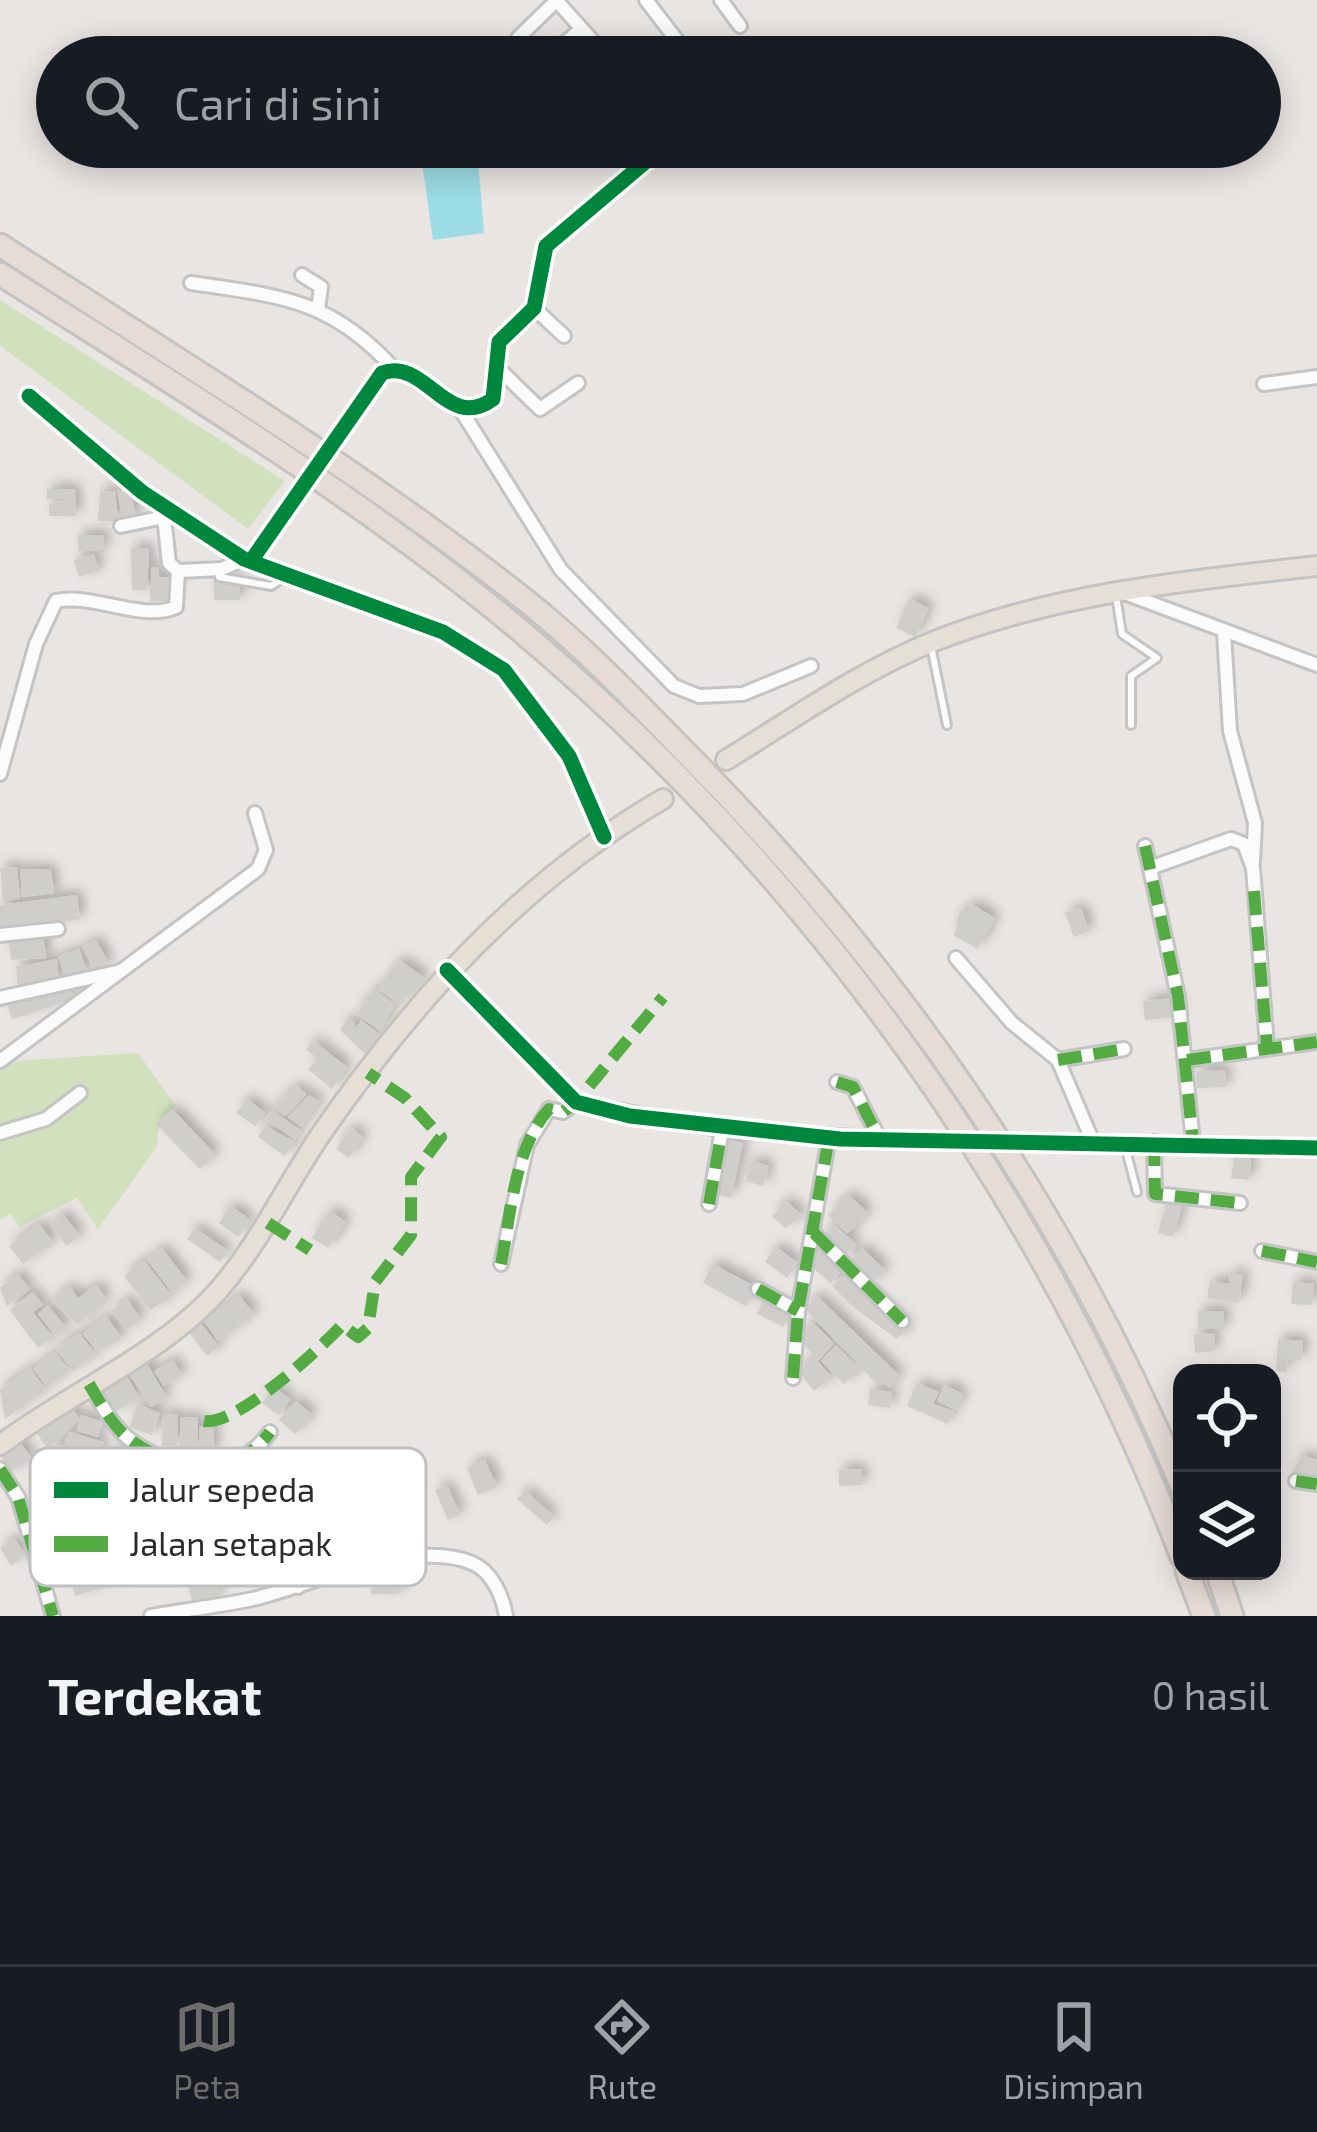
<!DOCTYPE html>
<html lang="id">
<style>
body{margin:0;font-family:"Exo 2",sans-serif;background:#242831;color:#f1f3f6}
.controls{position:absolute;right:36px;bottom:36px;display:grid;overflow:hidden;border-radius:24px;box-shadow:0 6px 30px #0003}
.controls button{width:108px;height:108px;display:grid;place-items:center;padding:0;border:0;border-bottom:3px solid #363941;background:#171b24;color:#f1f3f6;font:60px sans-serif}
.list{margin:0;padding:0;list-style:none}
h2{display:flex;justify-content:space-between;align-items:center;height:156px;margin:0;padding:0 48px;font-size:51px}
h2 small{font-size:39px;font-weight:400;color:#9ea1a6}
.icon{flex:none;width:66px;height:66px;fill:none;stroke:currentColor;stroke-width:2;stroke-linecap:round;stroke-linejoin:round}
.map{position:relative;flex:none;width:1317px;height:1616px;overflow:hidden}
.search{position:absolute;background:#171b24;box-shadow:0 6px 30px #0003;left:36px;right:36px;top:36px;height:132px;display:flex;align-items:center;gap:30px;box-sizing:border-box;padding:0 42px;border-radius:66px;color:#9ea1a6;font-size:45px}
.sheet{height:348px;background:#171b24}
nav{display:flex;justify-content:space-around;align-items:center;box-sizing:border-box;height:168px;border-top:3px solid #363941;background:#171b24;font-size:33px;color:#9ea1a6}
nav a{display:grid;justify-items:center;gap:6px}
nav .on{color:#6e6d6c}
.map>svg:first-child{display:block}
</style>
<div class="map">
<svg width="1317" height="1616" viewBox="0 0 1317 1616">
<defs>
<filter id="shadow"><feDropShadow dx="5.5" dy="-5.5" stdDeviation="6" flood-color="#0004"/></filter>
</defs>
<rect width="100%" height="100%" fill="#e9e5e2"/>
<!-- green -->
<g fill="#d1e1be">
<path d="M0,300L285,481L248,529L0,346Z"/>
<path d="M138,1053L176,1106L160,1121L156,1148L98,1229L77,1198L19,1227L11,1214L0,1220V1067L24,1060Z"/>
</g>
<!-- water -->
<path fill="#9cdce4" d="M420,148H477L484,233L433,240Z"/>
<!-- building -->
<g fill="#d0cecb" filter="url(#shadow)">
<path d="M47,489H75L76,516H49V504L67,499H47Z"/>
<path d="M117,490H130L137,521H123Z"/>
<path d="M100,491H115L118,521H98Z"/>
<rect x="78" y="535" width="26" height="16"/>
<path d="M131,548H149L147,590H132Z"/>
<path d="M94,554L99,571L79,577L74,560Z"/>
<path d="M151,567H159V577H175L173,601H150V588H159L151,586Z"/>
<rect x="214" y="580" width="26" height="20"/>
<path d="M910,599L929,608L915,637L896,628Z"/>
<path d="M17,867L20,898L3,900L0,868Z"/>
<path d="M20,869L51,870L54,893L22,897Z"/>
<path d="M77,895L80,919L8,931L6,925V931L0,932V905Z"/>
<path d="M971,904L995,918L978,949L954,936L960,910L966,913Z"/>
<path d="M1081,908L1089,931L1074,937L1065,913Z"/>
<path d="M43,933L46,958L11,960L8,937Z"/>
<path d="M96,940L109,964L95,971L82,947Z"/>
<path d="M79,949L88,973L67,981L58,957Z"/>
<path d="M57,959L59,983L18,989L16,967Z"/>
<path d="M399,960L425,978L398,1004L378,990Z"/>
<path d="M69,984L74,999L12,1019L7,1004Z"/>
<path d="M374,989L395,1004L380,1031L356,1014Z"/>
<path d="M1175,998L1177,1017L1145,1020L1143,1001Z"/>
<path d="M348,1018L355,1023L352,1033L361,1020L380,1034L365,1054L340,1030Z"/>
<path d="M313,1041L347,1067L332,1089L308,1069L319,1059L306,1050Z"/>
<path d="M1225,1070L1226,1087L1197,1088L1196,1071Z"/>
<path d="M296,1086L307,1094L286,1116L273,1108Z"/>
<path d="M309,1095L320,1102L301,1126L288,1117Z"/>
<path d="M247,1099L265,1113L255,1126L236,1113Z"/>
<path d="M172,1109L215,1154L200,1169L156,1124Z"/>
<path d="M272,1110L301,1131L295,1140L265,1119Z"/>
<path d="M265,1126L295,1142L285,1156L258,1137Z"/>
<path d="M351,1128L363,1137L349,1158L336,1149Z"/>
<path d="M725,1139L743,1143L731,1198L717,1195Z"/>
<path d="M1234,1156L1251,1158L1249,1180L1231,1178Z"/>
<path d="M752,1161L769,1166L763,1186L745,1181Z"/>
<path d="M849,1195L868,1213L847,1234L828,1215Z"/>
<path d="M786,1201L803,1216L785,1228L772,1216Z"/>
<path d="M1167,1202L1182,1206L1173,1237L1158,1233Z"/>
<path d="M231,1206L250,1220L238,1237L219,1223Z"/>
<path d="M330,1211L346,1222L328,1248L312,1238Z"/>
<path d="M63,1214L80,1236L66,1246L50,1224Z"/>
<path d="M39,1224L53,1242L23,1264L9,1246Z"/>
<path d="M834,1224L856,1244L844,1257L822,1237Z"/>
<path d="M195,1228L228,1251L220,1262L187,1239Z"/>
<path d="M776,1247L798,1263L787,1278L765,1262Z"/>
<path d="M162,1248L187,1281L172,1293L147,1260Z"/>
<path d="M862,1248L885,1270L871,1284L848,1262Z"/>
<path d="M821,1252L842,1270L830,1283L810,1265Z"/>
<path d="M144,1260L172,1296L150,1310L124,1276Z"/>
<path d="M713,1264L756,1287L746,1306L703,1283Z"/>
<path d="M845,1273L897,1317L908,1329L897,1339L852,1306L832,1286Z"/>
<path d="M1230,1273L1243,1275L1239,1303L1207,1298L1210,1281L1229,1284Z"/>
<path d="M18,1274L30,1289L7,1306L0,1288Z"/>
<path d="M1293,1282L1314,1284L1312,1305L1291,1304Z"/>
<path d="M96,1285L106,1298L78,1325L51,1301L70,1287L78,1298Z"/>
<path d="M33,1292L43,1305L33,1312L53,1337L38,1348L10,1310Z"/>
<path d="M239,1295L254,1314L218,1341L204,1321Z"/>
<path d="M817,1296L900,1376L889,1387L882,1381L878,1385L805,1309Z"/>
<path d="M765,1298L791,1311L783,1327L757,1314Z"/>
<path d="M127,1299L141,1319L126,1330L111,1311Z"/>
<path d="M48,1305L66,1328L55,1336L38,1314Z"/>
<rect x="1198" y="1311" width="26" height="18"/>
<path d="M106,1316L122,1338L97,1352L83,1334Z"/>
<path d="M197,1318L219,1347L207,1356L185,1327Z"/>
<path d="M812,1322L834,1343L818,1361L831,1377L814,1391L798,1371L815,1357L799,1339Z"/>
<path d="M79,1333L96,1354L73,1371L56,1350Z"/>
<path d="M1214,1333L1215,1351L1195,1353L1194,1334Z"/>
<path d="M1278,1339L1303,1341L1302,1360L1288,1359L1287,1372L1276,1371Z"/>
<path d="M836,1345L860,1368L844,1384L821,1361Z"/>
<path d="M55,1352L70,1370L47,1387L33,1369Z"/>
<path d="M145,1360L167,1398L151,1407L127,1371Z"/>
<path d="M173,1360L182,1375L164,1386L154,1371Z"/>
<path d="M30,1368L46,1389L5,1419L0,1390Z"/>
<path d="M126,1375L139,1397L113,1413L99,1390Z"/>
<path d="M917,1383L939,1392L933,1404L953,1411L948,1424L907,1406Z"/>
<path d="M944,1385L963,1394L956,1410L937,1401Z"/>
<path d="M273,1387L290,1399L279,1415L262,1403Z"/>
<path d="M870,1389L892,1392L890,1408L868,1405Z"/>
<path d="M296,1401L312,1415L295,1434L279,1420Z"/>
<path d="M67,1402L80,1419L48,1450L33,1427Z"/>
<path d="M138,1404L160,1413L152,1435L130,1427Z"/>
<path d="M163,1414L178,1415L177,1446H162Z"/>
<path d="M81,1415L103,1422L98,1437L77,1431Z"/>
<path d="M181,1417L198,1418L197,1449H179Z"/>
<path d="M200,1426H214L213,1455L199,1454Z"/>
<path d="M69,1432L104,1442L100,1455L65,1445Z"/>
<path d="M17,1438L32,1459L7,1474L0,1451Z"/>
<path d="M57,1445L97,1456L94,1467L54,1456Z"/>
<path d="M117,1445L137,1452L126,1469L150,1477L147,1486L108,1472Z"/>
<path d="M1302,1455L1317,1460L1315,1483L1291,1474Z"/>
<path d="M485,1460L497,1487L478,1495L467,1468Z"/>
<path d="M862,1469V1485L839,1486V1470Z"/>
<path d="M447,1485L460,1515L448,1520L435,1490Z"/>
<path d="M525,1491L554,1517L547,1525L517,1499Z"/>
<path d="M14,1538L26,1555L11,1566L0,1548Z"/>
<path d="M121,1549L130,1580L75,1596L66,1565Z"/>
<path d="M211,1556L220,1596L192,1602L184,1562Z"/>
<rect x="371" y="1574" width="28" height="20"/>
</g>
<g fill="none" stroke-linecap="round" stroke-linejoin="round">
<defs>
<g id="lane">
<path d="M219,577L271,586L285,577"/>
<path d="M1116,596L1122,634L1157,658L1131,676V725"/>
<path d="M931,646L947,725"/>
<path d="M1125,1146L1137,1192"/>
</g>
<g id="street">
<path d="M556,0L607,57"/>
<path d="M646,0L689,56"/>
<path d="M721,0L740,26"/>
<path d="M518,38L556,1"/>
<path d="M548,57L579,31"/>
<path d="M302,275L321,287L318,309"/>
<path d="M191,283C280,296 331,299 394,369"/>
<path d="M534,308L564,336"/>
<path d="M498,368L540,409L578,383"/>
<path d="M374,382L394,369C429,380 455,427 493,399L499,342L534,308L546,246L663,147"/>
<path d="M1264,384L1317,377"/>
<path d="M29,396L142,492L244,559L443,632L504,670L569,756L604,837"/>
<path d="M459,407L561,570L674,686L699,696L743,694L811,666"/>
<path d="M121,526L164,517"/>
<path d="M178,571L222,569L244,559"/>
<path d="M1127,594L1317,665"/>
<path d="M1224,633L1230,731L1255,823L1253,862"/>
<path d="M0,774L36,644L56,601C95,593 141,622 176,607L178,571L169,563L164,517L170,511"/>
<path d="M1145,846L1178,996L1193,1142"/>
<path d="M1150,868L1231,839L1244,844L1253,868L1267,1046"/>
<path d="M0,935L58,929"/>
<path d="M956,958L1012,1023L1058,1060L1093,1142"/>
<path d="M447,970L576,1102L722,1130L911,1140"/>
<path d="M0,998L121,971"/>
<path d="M1058,1060L1124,1049"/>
<path d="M1187,1060L1317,1042"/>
<path d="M0,1061L258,869L266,850L255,813"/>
<path d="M837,1082L853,1087L880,1140"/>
<path d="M0,1133L46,1119L80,1093"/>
<path d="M1063,1142L1317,1148"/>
<path d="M1154,1142L1155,1194L1240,1203"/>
<path d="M709,1204L722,1130"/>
<path d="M814,1233L902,1321"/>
<path d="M1262,1251L1317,1262"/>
<path d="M501,1264L527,1145L549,1109L563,1112L576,1102"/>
<path d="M758,1289L798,1311"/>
<path d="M793,1378L798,1311L829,1138"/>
<path d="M89,1384C100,1402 111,1424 128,1438C172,1472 236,1480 270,1432"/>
<path d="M257,1449L298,1587"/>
<path d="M0,1469L18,1497L53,1616"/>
<path d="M1296,1481L1317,1484"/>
<path d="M223,1517L276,1501"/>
<path d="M151,1616C185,1610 219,1606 253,1599C312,1585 412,1538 472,1563C492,1571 503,1597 506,1616"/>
</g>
<g id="primary">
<path d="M726,760C793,719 859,672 932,642C1052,594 1189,580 1317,566"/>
<path d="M0,1445C66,1395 161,1354 216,1293C259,1245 285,1187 321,1134C413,1001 522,881 663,799"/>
</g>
<g id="highway">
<path d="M0,245C177,360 359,469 525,600C583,646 637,703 689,756C897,967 1068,1213 1182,1487"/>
<path d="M0,274C175,385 355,493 515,626C811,874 1043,1197 1182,1557"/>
<path d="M1187,1571L1204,1616"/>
<path d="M1217,1571L1232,1616"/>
</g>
</defs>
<!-- lane casing -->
<use href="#lane" stroke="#c5c4c4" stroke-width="12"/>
<!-- street casing -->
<use href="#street" stroke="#c5c4c4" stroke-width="18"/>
<!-- primary casing -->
<use href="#primary" stroke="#c5c3c2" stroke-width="24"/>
<!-- highway casing -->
<use href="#highway" stroke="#c5c3c2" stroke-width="27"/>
<!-- lane -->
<use href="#lane" stroke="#fcfbfb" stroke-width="6"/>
<!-- street -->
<use href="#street" stroke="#fcfbfb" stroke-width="12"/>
<!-- primary -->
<use href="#primary" stroke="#e6dfd6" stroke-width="18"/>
<!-- highway -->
<use href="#highway" stroke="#e7dbd5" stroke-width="21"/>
<defs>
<g id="street-bridge">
<path d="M258,548L374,382"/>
<path d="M911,1140L1063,1142"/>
</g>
</defs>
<!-- street-bridge casing -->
<use href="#street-bridge" stroke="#c5c4c4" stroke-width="18" stroke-linecap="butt"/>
<!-- street-bridge -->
<use href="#street-bridge" stroke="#fcfbfb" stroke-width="12"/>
<!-- quiet -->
<g stroke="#54ab44" stroke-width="12" stroke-dasharray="24 12" stroke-linecap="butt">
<path d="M1145,846L1178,996L1193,1142"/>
<path d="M1254,891L1267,1046"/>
<path d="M1058,1060L1124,1049"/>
<path d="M1187,1060L1317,1042"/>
<path d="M837,1082L853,1087L880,1140"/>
<path d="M1154,1142L1155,1194L1240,1203"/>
<path d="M709,1204L722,1130"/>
<path d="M268,1223L310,1250"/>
<path d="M814,1233L902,1321"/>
<path d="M1262,1251L1317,1262"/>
<path d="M501,1264C511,1214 514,1148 549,1109L563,1112L576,1102L663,997"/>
<path d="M758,1289L798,1311"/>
<path d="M793,1378L798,1311L829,1138"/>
<path d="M89,1384C100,1402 111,1424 128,1438C172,1472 236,1480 270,1432"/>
<path d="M204,1421C235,1427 320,1349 342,1325L358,1337L368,1328L375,1282L411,1235V1177L441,1137L405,1098L368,1073"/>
<path d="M0,1469L18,1497L53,1616"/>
<path d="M1296,1481L1317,1484"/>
</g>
<defs>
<g id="cycleway">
<path d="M29,396L142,492L244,559L443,632L504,670L569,756L604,837"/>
<path d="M251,561L382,373C426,357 447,433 493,399L499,342L534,308L546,246L663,147"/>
<path d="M447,970L576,1102L630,1116L840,1139L1317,1148"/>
</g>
</defs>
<!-- cycleway casing -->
<use href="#cycleway" stroke="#fff" stroke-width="22"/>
<!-- cycleway -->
<use href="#cycleway" stroke="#00873e" stroke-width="15"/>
</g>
<!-- legend -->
<rect x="30" y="1448" width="396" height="138" rx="18" fill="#fff" stroke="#c0c0c0" stroke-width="3"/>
<rect x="54" y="1482" width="54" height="16" fill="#00873e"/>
<rect x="54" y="1536" width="54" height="16" fill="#54ab44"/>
<g font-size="33" fill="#2c2c2c">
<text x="129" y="1502">Jalur sepeda</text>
<text x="129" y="1556">Jalan setapak</text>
</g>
</svg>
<div class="controls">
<button><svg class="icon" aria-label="locate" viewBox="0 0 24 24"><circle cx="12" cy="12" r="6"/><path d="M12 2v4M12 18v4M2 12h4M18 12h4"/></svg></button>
<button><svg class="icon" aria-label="layers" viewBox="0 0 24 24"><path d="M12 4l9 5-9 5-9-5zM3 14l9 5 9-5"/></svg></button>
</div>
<div class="search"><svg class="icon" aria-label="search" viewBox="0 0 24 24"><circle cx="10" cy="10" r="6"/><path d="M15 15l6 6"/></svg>Cari di sini</div>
</div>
<section class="sheet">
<h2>Terdekat<small>0 hasil</small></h2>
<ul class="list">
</ul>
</section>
<nav>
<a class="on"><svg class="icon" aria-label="map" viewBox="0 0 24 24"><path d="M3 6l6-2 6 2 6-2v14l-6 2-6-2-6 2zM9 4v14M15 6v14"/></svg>Peta</a>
<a><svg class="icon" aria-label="directions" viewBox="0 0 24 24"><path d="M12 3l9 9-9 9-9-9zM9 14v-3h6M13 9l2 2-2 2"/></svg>Rute</a>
<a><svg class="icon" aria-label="saved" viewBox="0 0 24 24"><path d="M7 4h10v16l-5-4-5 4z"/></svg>Disimpan</a>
</nav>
